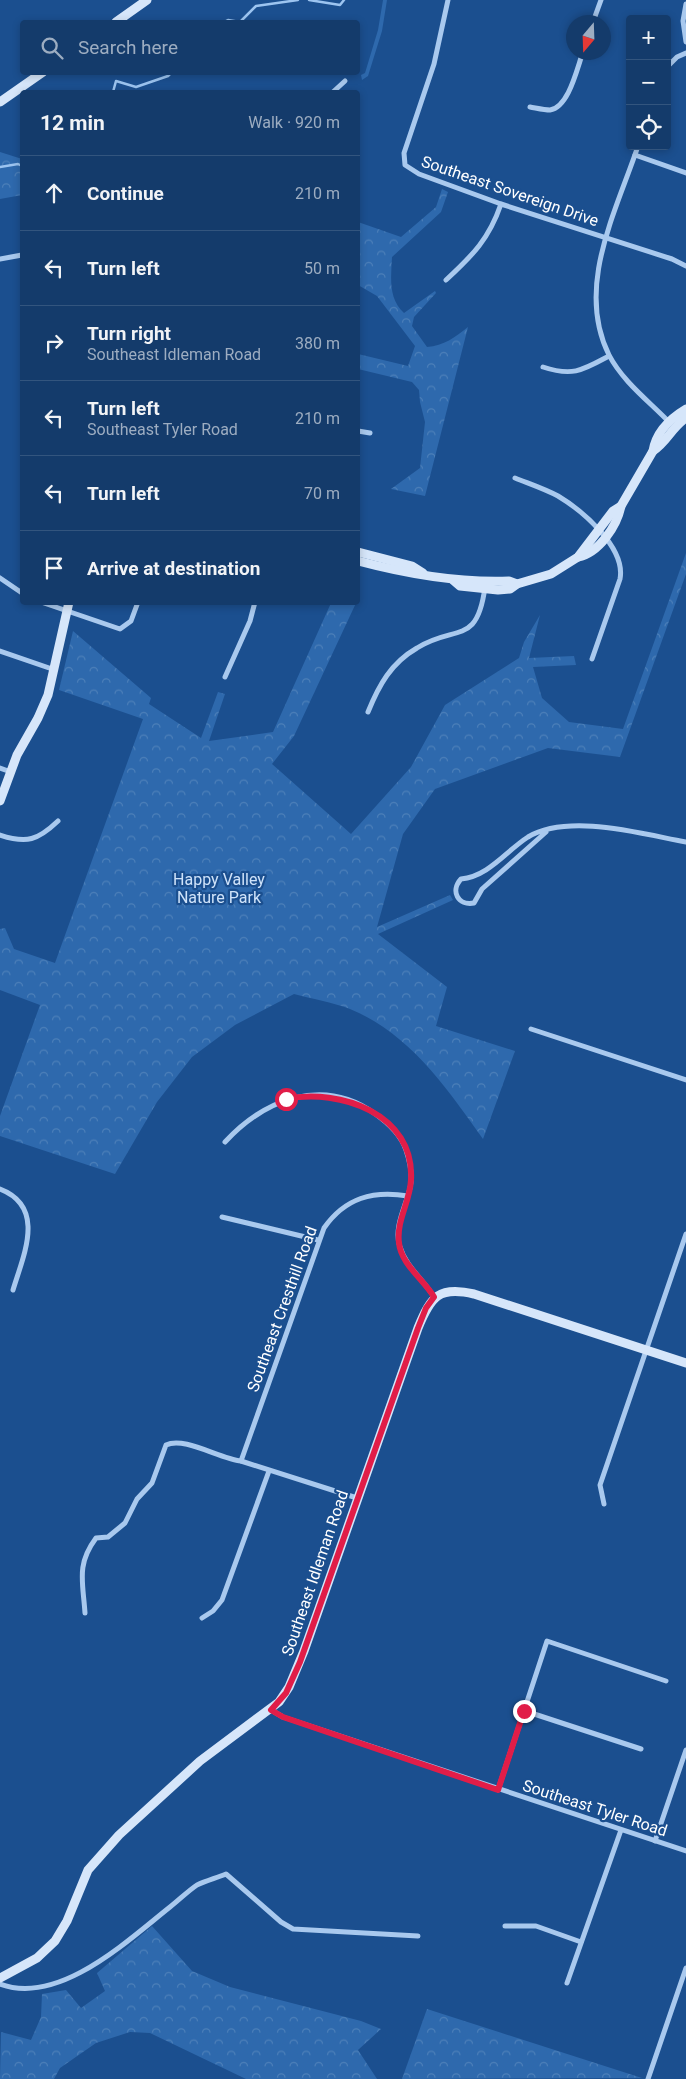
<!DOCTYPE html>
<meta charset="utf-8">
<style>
body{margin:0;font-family:Roboto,sans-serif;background:#214673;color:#f1f3f6}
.controls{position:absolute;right:15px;top:15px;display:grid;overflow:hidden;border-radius:5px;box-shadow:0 2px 8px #0003}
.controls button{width:45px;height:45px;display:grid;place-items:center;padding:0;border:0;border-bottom:1px solid #33557e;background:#143b6b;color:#f1f3f6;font:25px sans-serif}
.compass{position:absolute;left:566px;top:15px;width:45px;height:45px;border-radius:50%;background:#143b6b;box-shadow:0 2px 8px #0003;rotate:199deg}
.stop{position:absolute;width:15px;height:15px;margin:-11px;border:4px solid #e11d48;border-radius:50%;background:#fff}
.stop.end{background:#e11d48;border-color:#fff;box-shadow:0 1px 5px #0008}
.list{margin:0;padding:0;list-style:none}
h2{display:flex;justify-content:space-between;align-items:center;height:65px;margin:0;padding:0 20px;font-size:21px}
h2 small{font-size:16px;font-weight:400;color:#9dadc1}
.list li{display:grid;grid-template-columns:32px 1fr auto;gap:15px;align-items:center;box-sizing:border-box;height:75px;padding:0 20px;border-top:1px solid #33557e}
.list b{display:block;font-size:19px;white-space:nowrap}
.list p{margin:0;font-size:16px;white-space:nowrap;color:#9dadc1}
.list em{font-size:16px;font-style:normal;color:#9dadc1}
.icon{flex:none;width:28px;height:28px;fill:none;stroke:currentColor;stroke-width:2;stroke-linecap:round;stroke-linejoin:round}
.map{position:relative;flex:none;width:686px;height:2079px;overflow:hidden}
.search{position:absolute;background:#143b6b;box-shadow:0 2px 8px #0003;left:20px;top:20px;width:340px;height:55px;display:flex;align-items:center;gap:12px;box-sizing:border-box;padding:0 18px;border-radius:5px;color:#9dadc1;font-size:19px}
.panel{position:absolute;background:#143b6b;box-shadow:0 2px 8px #0003;left:20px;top:90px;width:340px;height:515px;border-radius:5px}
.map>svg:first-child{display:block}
</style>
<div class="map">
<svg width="686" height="2079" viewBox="0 0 686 2079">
<defs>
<pattern id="forest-crowns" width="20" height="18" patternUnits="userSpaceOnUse" patternTransform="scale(1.25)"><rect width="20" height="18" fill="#2e69ad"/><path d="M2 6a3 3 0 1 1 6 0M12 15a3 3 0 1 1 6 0" fill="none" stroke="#4d80b9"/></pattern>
</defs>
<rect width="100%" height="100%" fill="#1b4f8f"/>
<!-- forest -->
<g fill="url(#forest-crowns)">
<path d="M0,152L22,159V195L0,199Z"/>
<path d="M442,189L448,192L441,212L392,257C391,277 388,299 404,313L435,291L436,293L414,317L412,326L427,347C444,346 455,337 468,327L425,496L391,489L420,468L425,422L420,402L419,390L412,382L358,369V354L408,366L415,346L377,296L358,285V222L401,237L436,207Z"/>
<path d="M686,553V574L620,757L548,748L435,789L403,834L377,927L450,895L453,900L378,934L447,987L436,1026L515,1051L483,1139C447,1088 409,1033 350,1009C332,1002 312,999 294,994L235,1025L192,1057L157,1102L115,1174L0,1136V1116L40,1005L0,990V929L5,928L14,949L55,963L143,719L59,690L73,631L151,698L149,704L201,738L218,692L225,694L209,741L273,732L331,603H356L294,736L272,764L351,834L411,767L445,705L519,658L524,642L540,615L529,658L574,656L576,665L533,667L542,698L569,722L623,729Z"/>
<path d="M152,1926L192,1971L230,1987L361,2021L381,2029L358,2050L377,2079H246L150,2033L130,2032L96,2043L60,2068L54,2079H0L1,2032L31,2040L41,2017L42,1994L66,1990L81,2008L105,1991L97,1973Z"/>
<path d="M427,2009L642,2078L402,2079Z"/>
</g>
<!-- park -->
<path fill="#2e69ad" d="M383,0H387L382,31L368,76L362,80L361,75L365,73L378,30Z"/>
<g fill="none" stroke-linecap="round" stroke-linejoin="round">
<!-- stream -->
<g stroke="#9cc4f0" stroke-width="2.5">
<path d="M309,0L340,5L344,0"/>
<path d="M224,22L228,20L240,22L256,6L298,0"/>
<path d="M113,92L116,81L136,87L168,76L172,72"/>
<path d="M0,167L18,164L22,166"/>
</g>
<!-- street -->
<g stroke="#a9c9ee" stroke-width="5">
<path d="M448,0L434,64L404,153L405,165L419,174L501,204L672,259L686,266"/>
<path d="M686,4L683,21L686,42"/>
<path d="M593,22L601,0"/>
<path d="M667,67L677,57L686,53"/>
<path d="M333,92L345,81"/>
<path d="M530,107C536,108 544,110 550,110C569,107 577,68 583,52"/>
<path d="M638,146C616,212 575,287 609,355C623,382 650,402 670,423"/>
<path d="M635,155L686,173"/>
<path d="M0,259L22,255"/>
<path d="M446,280C473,255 489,239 501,204"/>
<path d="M543,367C573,377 583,370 609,356"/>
<path d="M358,431L370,433"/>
<path d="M515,478C530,484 545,489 558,496C583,511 626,548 620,579L592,659"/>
<path d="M0,578L22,593"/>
<path d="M41,602L120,629L131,621L138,602"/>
<path d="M0,651L55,670"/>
<path d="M225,677L250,621L255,602"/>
<path d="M368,712C379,685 391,663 417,648C455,624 477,647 485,587"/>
<path d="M0,768L11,772"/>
<path d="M546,832L482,889L474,903C458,906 450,891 461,879C489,876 506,851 528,837C569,813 642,834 686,842"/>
<path d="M0,835C27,844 38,840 58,821"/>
<path d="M531,1029L686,1080"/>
<path d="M225,1142C264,1100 322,1076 374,1113C387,1122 401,1135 406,1150C410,1162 413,1176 410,1188C406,1206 393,1228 400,1247C406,1267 424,1280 434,1297"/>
<path d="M0,1189C47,1207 23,1256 13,1290"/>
<path d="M222,1217L318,1240"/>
<path d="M241,1461L324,1228C345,1198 373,1190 408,1196"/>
<path d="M604,1504L600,1485L686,1234"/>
<path d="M85,1613C83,1582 76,1565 96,1538L108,1537L125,1523L137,1499L152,1483L166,1445C184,1436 220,1459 241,1461L357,1498"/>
<path d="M202,1618L213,1611L222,1600L269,1471"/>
<path d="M271,1710L283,1717L686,1851"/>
<path d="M525,1711L641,1749"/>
<path d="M498,1790L547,1641L666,1681"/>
<path d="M655,1841L686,1750"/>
<path d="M505,1926H536L581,1942"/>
<path d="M567,1983L621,1830"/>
<path d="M0,1984C59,2006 127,1941 170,1907C179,1900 188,1891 197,1885C206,1881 216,1878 226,1874L281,1922L293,1929L418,1936"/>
<path d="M648,2079L686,1968"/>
</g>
<!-- secondary -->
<g stroke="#d6e6fa" stroke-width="9">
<path d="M116,22L147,0"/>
<path d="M0,102L43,72"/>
<path d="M653,451C667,442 672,427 686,418"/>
<path d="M358,552L412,566L423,573"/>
<path d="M578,557C599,553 617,526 621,506L653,451C656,432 671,418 686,409"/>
<path d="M358,561C407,574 457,583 509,581L517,584"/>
<path d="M453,580L460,586L498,590L510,589L517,584L551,574L578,557L613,511L621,506"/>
<path d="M0,801L17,755L38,718L48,695L69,602"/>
<path d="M0,1978L37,1958L55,1941L67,1921L88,1870L119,1835L200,1761L279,1702L289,1687L304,1651L418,1328C431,1296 439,1286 474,1294L686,1363"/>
</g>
</g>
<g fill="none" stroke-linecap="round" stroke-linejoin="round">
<!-- route -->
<path stroke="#e11d48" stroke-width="6" d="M286,1099C340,1088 415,1114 411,1180C410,1202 396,1221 399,1243C401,1264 424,1280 434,1297L426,1308L418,1328L300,1662L286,1693L271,1710L283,1717L498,1790L524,1711"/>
</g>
<g text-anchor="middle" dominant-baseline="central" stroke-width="4.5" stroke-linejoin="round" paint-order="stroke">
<!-- street labels -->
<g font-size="16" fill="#fff" stroke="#1b4f8f">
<text transform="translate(510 191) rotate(19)">Southeast Sovereign Drive</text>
<text transform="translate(282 1309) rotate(-70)">Southeast Cresthill Road</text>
<text transform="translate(315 1573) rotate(-71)">Southeast Idleman Road</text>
<text transform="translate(595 1808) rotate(18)">Southeast Tyler Road</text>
</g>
<!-- park labels -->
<g font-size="16" fill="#cfe3fa" stroke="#1b4f8f">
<text x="219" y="879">Happy Valley<tspan x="219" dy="18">Nature Park</tspan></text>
</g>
</g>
</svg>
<div class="controls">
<button>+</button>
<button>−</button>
<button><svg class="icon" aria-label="locate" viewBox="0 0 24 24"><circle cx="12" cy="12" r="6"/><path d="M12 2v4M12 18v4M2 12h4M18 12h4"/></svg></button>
</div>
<svg class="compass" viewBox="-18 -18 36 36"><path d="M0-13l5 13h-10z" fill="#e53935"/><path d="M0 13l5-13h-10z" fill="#9dadc1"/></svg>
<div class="stop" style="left:286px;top:1099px"></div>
<div class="stop end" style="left:524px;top:1711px"></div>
<div class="search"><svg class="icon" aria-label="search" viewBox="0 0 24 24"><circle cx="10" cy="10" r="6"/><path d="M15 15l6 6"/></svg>Search here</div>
<section class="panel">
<h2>12 min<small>Walk · 920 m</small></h2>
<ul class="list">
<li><svg class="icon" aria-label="ahead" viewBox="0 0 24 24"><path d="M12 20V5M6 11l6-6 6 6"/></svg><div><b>Continue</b></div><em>210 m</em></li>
<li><svg class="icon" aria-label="left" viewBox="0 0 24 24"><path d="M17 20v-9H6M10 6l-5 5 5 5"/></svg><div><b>Turn left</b></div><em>50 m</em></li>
<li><svg class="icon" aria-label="right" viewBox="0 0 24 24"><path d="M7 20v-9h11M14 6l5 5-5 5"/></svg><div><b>Turn right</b><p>Southeast Idleman Road</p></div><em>380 m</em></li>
<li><svg class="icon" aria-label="left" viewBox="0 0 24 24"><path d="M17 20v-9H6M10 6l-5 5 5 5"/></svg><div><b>Turn left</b><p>Southeast Tyler Road</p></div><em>210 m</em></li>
<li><svg class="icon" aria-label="left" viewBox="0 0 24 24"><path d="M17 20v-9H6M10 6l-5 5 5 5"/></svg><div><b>Turn left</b></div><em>70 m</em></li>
<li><svg class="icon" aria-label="arrive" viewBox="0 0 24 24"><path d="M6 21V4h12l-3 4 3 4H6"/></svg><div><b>Arrive at destination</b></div></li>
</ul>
</section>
</div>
